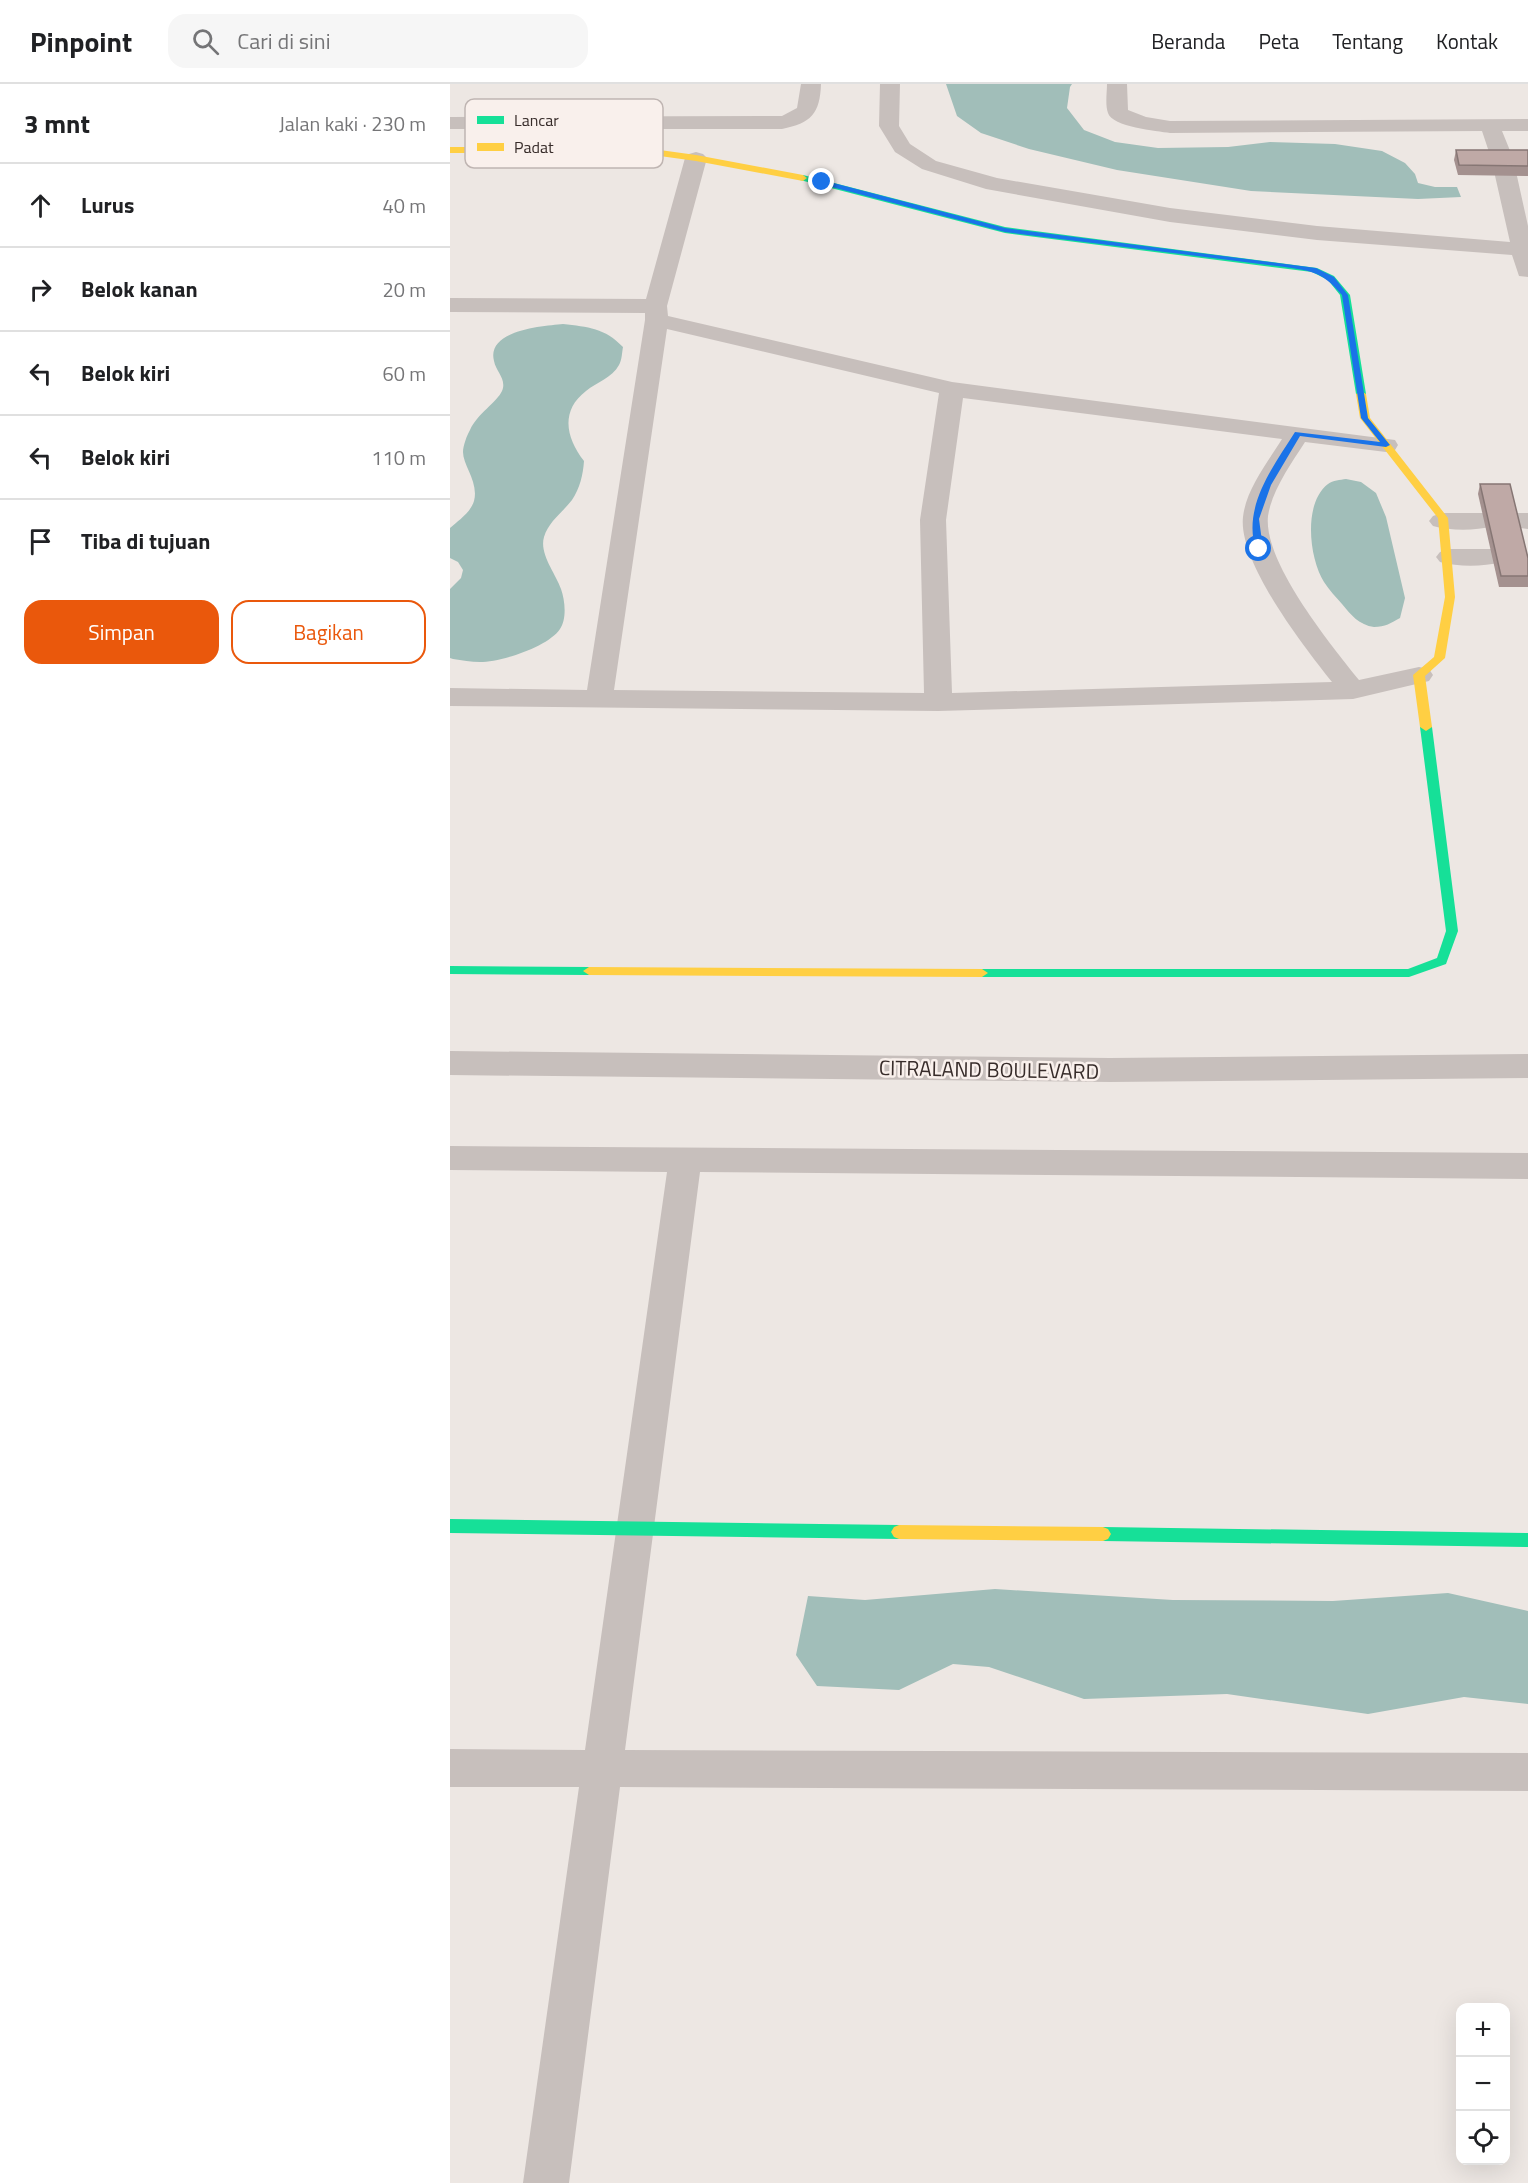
<!DOCTYPE html>
<html lang="id">
<meta charset="utf-8">
<style>
body{margin:0;font-family:"Titillium Web",sans-serif;background:#f6f6f6;color:#202124}
.controls{position:absolute;right:18px;bottom:18px;display:grid;overflow:hidden;border-radius:12px;box-shadow:0 6px 24px #0002}
.controls button{width:54px;height:54px;display:grid;place-items:center;padding:0;border:0;border-bottom:2px solid #e0e0e0;background:#fff;color:#202124;font:30px sans-serif}
.stop{position:absolute;width:18px;height:18px;margin:-14px;border:4px solid #1a73e8;border-radius:50%;background:#fff}
.stop.end{background:#1a73e8;border-color:#fff;box-shadow:0 2px 6px #0008}
.list{margin:0;padding:0;list-style:none}
h2{display:flex;justify-content:space-between;align-items:center;height:78px;margin:0;padding:0 24px;font-size:26px}
h2 small{font-size:20px;font-weight:400;color:#757577}
.list li{display:grid;grid-template-columns:39px 1fr auto;gap:18px;align-items:center;box-sizing:border-box;height:84px;padding:0 24px;border-top:2px solid #e0e0e0}
.list b{display:block;font-size:22px;white-space:nowrap}
.list em{font-size:20px;font-style:normal;color:#757577}
.actions{display:flex;gap:12px;padding:18px 24px}
.actions a{flex:1;padding:14px 0;border:2px solid #ea580c;border-radius:18px;text-align:center;font-size:21px;color:#ea580c}
.actions .main{background:#ea580c;color:#fff}
.icon{flex:none;width:33px;height:33px;fill:none;stroke:currentColor;stroke-width:2;stroke-linecap:round;stroke-linejoin:round}
.map{position:relative;flex:none;width:1078px;height:2099px;overflow:hidden}
header{display:flex;align-items:center;gap:36px;box-sizing:border-box;height:84px;padding:0 30px;background:#fff;border-bottom:2px solid #e0e0e0}
header strong{font-size:28px}
nav{display:flex;gap:33px;margin-inline-start:auto;font-size:21px}
.search{width:420px;height:54px;background:#f6f6f6;display:flex;align-items:center;gap:15px;box-sizing:border-box;padding:0 21px;border-radius:18px;color:#757577;font-size:22px}
main{display:flex}
aside{flex:1;background:#fff}
.map>svg:first-child{display:block}
</style>
<header>
<strong>Pinpoint</strong>
<div class="search"><svg class="icon" aria-label="search" viewBox="0 0 24 24"><circle cx="10" cy="10" r="6"/><path d="M15 15l6 6"/></svg>Cari di sini</div>
<nav><a>Beranda</a><a>Peta</a><a>Tentang</a><a>Kontak</a></nav>
</header>
<main>
<aside>
<h2>3 mnt<small>Jalan kaki · 230 m</small></h2>
<ul class="list">
<li><svg class="icon" aria-label="ahead" viewBox="0 0 24 24"><path d="M12 20V5M6 11l6-6 6 6"/></svg><div><b>Lurus</b></div><em>40 m</em></li>
<li><svg class="icon" aria-label="right" viewBox="0 0 24 24"><path d="M7 20v-9h11M14 6l5 5-5 5"/></svg><div><b>Belok kanan</b></div><em>20 m</em></li>
<li><svg class="icon" aria-label="left" viewBox="0 0 24 24"><path d="M17 20v-9H6M10 6l-5 5 5 5"/></svg><div><b>Belok kiri</b></div><em>60 m</em></li>
<li><svg class="icon" aria-label="left" viewBox="0 0 24 24"><path d="M17 20v-9H6M10 6l-5 5 5 5"/></svg><div><b>Belok kiri</b></div><em>110 m</em></li>
<li><svg class="icon" aria-label="arrive" viewBox="0 0 24 24"><path d="M6 21V4h12l-3 4 3 4H6"/></svg><div><b>Tiba di tujuan</b></div></li>
</ul>
<div class="actions"><a class="main">Simpan</a><a>Bagikan</a></div>
</aside>
<div class="map">
<svg width="1078" height="2099" viewBox="0 0 1078 2099">
<rect width="100%" height="100%" fill="#ede7e3"/>
<!-- water -->
<g fill="#a1beb9">
<path d="M496,0H622L620,3L617,24L634,46L665,58L708,64L778,63L820,58L885,60L932,67L955,79L965,90L968,99L985,103H1007L1011,113L968,115L801,107L667,86L579,65L531,49L507,32Z"/>
<path d="M113,240C138,243 155,244 173,263C172,268 172,276 169,281C162,294 147,298 136,307C110,327 116,354 134,377C133,391 130,404 122,416C113,428 99,437 94,453C89,470 106,490 111,505C115,516 117,535 110,545C98,563 51,578 30,578C21,578 12,576 3,575L0,574V505L11,494L13,486L8,478L0,474V444C8,437 21,428 24,417C29,398 13,382 13,368C13,362 17,351 20,346C27,330 47,318 52,307C57,295 46,288 44,277C36,246 93,242 113,240Z"/>
<path d="M896,395L911,398L926,409L936,433L955,514L950,534C941,539 935,543 924,543C909,541 901,531 892,520C886,513 879,506 874,498C859,474 853,419 878,400C883,396 890,396 896,395Z"/>
<path d="M545,1505L723,1516L883,1517L998,1509L1078,1527V1620L1014,1613L918,1630L777,1610L634,1615L539,1583L503,1580L449,1606L367,1602L346,1571L358,1512L415,1516Z"/>
</g>
<g fill="none" stroke-linecap="round" stroke-linejoin="round">
<!-- street -->
<g fill="#c7bfbc" fill-rule="evenodd">
<path d="M351,0H371C370,30 361,39 332,45H0V33L332,32L347,24Z"/>
<path d="M430,0H450L449,42L460,60L486,77L547,94L720,124L867,142L1060,158L1041,74L1032,47L720,49C707,47 662,43 658,29C655,21 657,8 657,0H677L678,26L696,33L720,37L1078,35V47H1052L1063,74L1078,142V193L1069,192L1062,171L867,156L720,138L536,105L472,85L445,68L429,42Z"/>
<path d="M246,68L253,70L257,74L217,222L218,232L502,298L945,356L948,361L945,366L936,368L855,358C841,380 822,406 818,432C813,478 881,561 909,596L969,583L979,585L983,591L979,597L903,615L488,627L0,622V604L137,606L195,236V229L0,228V214L196,215L235,74L239,70ZM217,245L489,309L470,436L474,609L164,606ZM513,314L832,355C818,378 796,405 793,433C788,478 854,563 882,598L502,609L496,436Z"/>
<path d="M992,429H1034L1043,432L1047,437L1043,442C1025,447 1001,447 983,442L979,437L983,432Z"/>
<path d="M1064,429H1078V445L1055,442L1051,437L1055,432Z"/>
<path d="M999,465H1042L1051,468L1055,473L1051,478C1033,483 1008,483 990,478L986,473L990,468Z"/>
<path d="M0,967L660,974L1078,970V994L660,998L0,991Z"/>
<path d="M0,1062L1078,1069V1095L250,1088L175,1666L1078,1669V1707L170,1703L119,2099H73L129,1703H0V1665L135,1666L217,1088L0,1086Z"/>
</g>
<!-- fast -->
<g fill="#16e098" fill-rule="evenodd">
<path d="M353,91L555,143L867,184L884,192L900,211L916,310L911,313L906,310L890,211L878,196L862,188L555,149L350,96L349,94Z"/>
<path d="M976,639L982,643L1008,847L996,880L959,893H532L526,889L532,885H958L987,874L996,847L970,643Z"/>
<path d="M0,882L139,883L145,887L139,891L0,890Z"/>
<path d="M0,1435L449,1441L454,1443L457,1448L454,1453L449,1455L0,1449Z"/>
<path d="M653,1443L1078,1449V1463L653,1457L648,1455L645,1450L648,1445Z"/>
</g>
<!-- slow -->
<g fill="#ffcf43" fill-rule="evenodd">
<path d="M0,63H188L246,71L353,91L357,94L353,97L246,77L188,69H0Z"/>
<path d="M911,307L916,310L920,334L998,434L1005,513L995,574L975,592L982,643L976,647L970,643L963,591L984,573L995,513L988,434L910,334L906,310Z"/>
<path d="M139,883L532,885L538,889L532,893L139,891L133,887Z"/>
<path d="M449,1441L653,1443L658,1445L661,1450L658,1455L653,1457L449,1455L444,1453L441,1448L444,1443Z"/>
</g>
</g>
<!-- wall -->
<g fill="#a4918f">
<path d="M1006,66H1078V92L1008,91L1004,76Z"/>
<path d="M1030,400L1078,474V503H1049L1028,410Z"/>
</g>
<!-- building -->
<g fill="#bfa9a6" stroke="#867674" stroke-width="1.5">
<path d="M1006,66H1078V82L1009,81Z"/>
<path d="M1030,400H1060L1078,474V492H1051Z"/>
</g>
<!-- route -->
<path fill="#1a73e8" d="M372,96L555,144L866,184L884,193L898,211L918,334L940,361L936,363L850,352L821,401L809,435L813,465L806,466C792,423 823,383 845,348L930,358L911,334L892,211C870,185 859,187 827,182L555,148L370,100Z"/>
<g text-anchor="middle" dominant-baseline="central" stroke-width="5" stroke-linejoin="round" paint-order="stroke">
<!-- street labels -->
<g font-size="21" fill="#372c2a" stroke="#f9f0ec">
<text transform="translate(539 985) rotate(1)">CITRALAND BOULEVARD</text>
</g>
</g>
<!-- legend -->
<rect x="15" y="15" width="198" height="69" rx="9" fill="#f9f0ec" stroke="#bfb5b2" stroke-width="1.5"/>
<rect x="27" y="32" width="27" height="8" fill="#16e098"/>
<rect x="27" y="59" width="27" height="8" fill="#ffcf43"/>
<g font-size="16" fill="#372c2a">
<text x="64" y="42">Lancar</text>
<text x="64" y="69">Padat</text>
</g>
</svg>
<div class="controls">
<button>+</button>
<button>−</button>
<button><svg class="icon" aria-label="locate" viewBox="0 0 24 24"><circle cx="12" cy="12" r="6"/><path d="M12 2v4M12 18v4M2 12h4M18 12h4"/></svg></button>
</div>
<div class="stop" style="left:809px;top:465px"></div>
<div class="stop end" style="left:372px;top:98px"></div>
</div>
</main>
